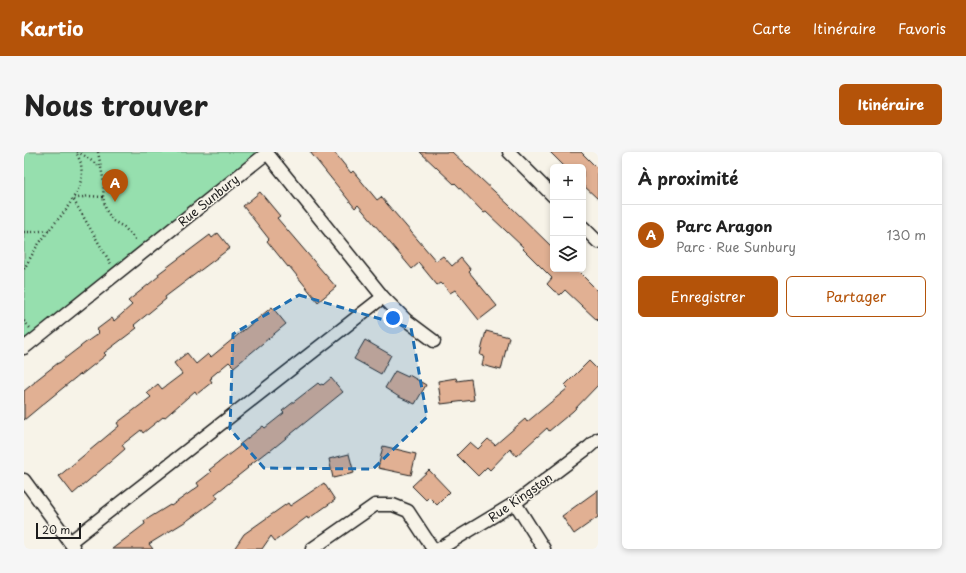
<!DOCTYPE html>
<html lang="fr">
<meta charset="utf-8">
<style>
body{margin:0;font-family:"Playpen Sans",sans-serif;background:#f6f6f6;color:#222}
.controls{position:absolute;right:12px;top:12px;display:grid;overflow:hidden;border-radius:6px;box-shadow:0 2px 6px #0003}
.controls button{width:36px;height:36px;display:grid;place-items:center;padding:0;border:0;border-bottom:1px solid #e0e0e0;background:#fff;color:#222;font:20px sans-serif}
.scale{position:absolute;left:12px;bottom:10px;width:45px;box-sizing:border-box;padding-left:4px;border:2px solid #1c1c1c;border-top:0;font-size:11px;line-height:14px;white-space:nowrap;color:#1c1c1c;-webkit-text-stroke:3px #f7f3e8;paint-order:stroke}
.you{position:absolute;left:369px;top:166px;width:14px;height:14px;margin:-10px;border:3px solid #fff;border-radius:50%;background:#1a73e8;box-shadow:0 0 0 6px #1a73e833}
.badge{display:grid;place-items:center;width:26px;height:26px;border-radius:50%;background:#b45309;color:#fff;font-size:13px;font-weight:700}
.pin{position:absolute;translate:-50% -33px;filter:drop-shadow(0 1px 2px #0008)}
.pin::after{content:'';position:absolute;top:21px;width:14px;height:12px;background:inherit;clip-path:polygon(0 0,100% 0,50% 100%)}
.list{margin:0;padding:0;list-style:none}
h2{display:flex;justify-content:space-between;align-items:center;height:52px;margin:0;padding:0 16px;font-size:17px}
h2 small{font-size:13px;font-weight:400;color:#767676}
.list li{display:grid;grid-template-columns:26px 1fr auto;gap:12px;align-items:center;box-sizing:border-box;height:60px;padding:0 16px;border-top:1px solid #e0e0e0}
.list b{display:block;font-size:15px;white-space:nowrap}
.list p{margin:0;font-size:13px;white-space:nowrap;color:#767676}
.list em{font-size:13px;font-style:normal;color:#767676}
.actions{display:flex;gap:8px;padding:12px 16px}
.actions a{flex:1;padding:9px 0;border:1px solid #b45309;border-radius:6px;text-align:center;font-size:14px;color:#b45309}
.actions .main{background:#b45309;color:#fff}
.icon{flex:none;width:22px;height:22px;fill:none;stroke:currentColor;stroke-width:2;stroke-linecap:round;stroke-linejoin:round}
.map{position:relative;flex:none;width:574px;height:397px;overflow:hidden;border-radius:6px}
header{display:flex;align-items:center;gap:24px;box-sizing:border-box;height:56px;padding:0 20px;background:#b45309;color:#fff}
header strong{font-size:19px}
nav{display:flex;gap:22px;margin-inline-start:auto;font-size:14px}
.intro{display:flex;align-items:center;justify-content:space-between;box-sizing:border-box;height:96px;padding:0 24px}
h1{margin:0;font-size:28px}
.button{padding:10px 18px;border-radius:6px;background:#b45309;color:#fff;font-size:14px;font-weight:700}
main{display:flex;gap:24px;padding:0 24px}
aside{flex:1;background:#fff;border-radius:6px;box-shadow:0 2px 6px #0003}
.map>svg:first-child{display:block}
</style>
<header>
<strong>Kartio</strong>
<nav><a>Carte</a><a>Itinéraire</a><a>Favoris</a></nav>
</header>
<div class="intro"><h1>Nous trouver</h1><a class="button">Itinéraire</a></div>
<main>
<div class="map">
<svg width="574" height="397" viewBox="0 0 574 397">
<rect width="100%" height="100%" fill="#f7f3e8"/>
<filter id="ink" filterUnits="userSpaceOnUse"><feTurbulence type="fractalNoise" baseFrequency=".025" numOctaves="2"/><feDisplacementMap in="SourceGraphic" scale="8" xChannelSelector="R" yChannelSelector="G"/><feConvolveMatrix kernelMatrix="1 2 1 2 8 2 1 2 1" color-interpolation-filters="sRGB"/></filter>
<g filter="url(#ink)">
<!-- green -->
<path fill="#96dfae" stroke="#597e65" d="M0,0H243L0,196Z"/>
<!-- building -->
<g fill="#e1b093" stroke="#1c1c1c">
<path d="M286,0H310L327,21L329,19L353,48L357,45L412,109L419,104L428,114L437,106L447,118L445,120L473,154L455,168L431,138L426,141L419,132L418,133L416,131L413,133L395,111L388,117L334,53L331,56Z"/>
<path d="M396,0H428L485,53L529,96V117H552L574,139V169L541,138L536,143L532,140L530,139L523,132L528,126L499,97L500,96L462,60L460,61L431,31L430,32Z"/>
<path d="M526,0H557L574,17V47L559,33V15H541Z"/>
<path d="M236,40L256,64L253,66L312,135L294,150L265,114L264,115L243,89L245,87L219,54Z"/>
<path d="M194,81L206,96L141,145L142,147L110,173L113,176L80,201L82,203L57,223L56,222L18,253L0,268V239L11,230V229L34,211H35L61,191L75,181L72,178L88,166L90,169L108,153L104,149L135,124L134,122L186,83L188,86Z"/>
<path d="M248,155L262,172L210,215L205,210L187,225L188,226L186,227L188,230L173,242L171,239L140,266L139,265L119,281L117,278L98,293L101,297L49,342L35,324L95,274L93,271L127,245L123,241L134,232L138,237L158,222L150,211L163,201L172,212L184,202L187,205Z"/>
<path d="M462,179L485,185L477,218L458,213L460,204L456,203Z"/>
<path d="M341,188L367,203L357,222L330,207Z"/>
<path d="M565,209L574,218V233L549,259L525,279L523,276L492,304L486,297L466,318L463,315L454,324L433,303L446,290L454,297L464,287L471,293L501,267L503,270L544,236L541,233Z"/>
<path d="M371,219L384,225L385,223L402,233L391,252L375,245L361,236Z"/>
<path d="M307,226L319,240L246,299L245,298L223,315L224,316L191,342L194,346L164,368L125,392L129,397H88L121,372L120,369L146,353L147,354L175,334L173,331L187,320L185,318L216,294L215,293L239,274L241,276L260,261L258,259L294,231L296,233L298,232L299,233Z"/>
<path d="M432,226L433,229L447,227L450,248L417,252L414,229Z"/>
<path d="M359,294L392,302L387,323L354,316Z"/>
<path d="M325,302L330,321L309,326L305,307Z"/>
<path d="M405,318L426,340L413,353L405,345L402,348L388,334Z"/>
<path d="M300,331L311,348L284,367L283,365L251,389L247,384L238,397H210L220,382L264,351L266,354Z"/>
<path d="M574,338V365L550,382L538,364Z"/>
</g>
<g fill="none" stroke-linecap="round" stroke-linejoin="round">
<defs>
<g id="street">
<path d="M485,0L529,44"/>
<path d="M559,75L574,90"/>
<path d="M0,196L243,1L359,145L382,168L410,189"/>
<path d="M0,328L50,396"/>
<path d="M491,351L520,397"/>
<path d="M46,390L359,145"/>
<path d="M288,397L351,353H369L384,359L409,397"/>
<path d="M415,397L491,351L565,295L574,287"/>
</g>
</defs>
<!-- street casing -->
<use href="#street" stroke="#1c1c1c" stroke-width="15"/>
<!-- path -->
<g stroke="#1c1c1c" stroke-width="2.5" stroke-dasharray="1 3" stroke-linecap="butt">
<path d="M53,0L61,4L76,15"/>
<path d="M74,0L80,31L79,45L82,58L89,69L100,75L113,89"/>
<path d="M79,45L65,44L49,47L87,112"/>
<path d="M0,80H8L25,78"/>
<path d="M0,117L12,96L25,78L42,58L55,36L58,24L57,11L52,0"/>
<path d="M0,169L6,176"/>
</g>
<!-- street -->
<use href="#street" stroke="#f7f3e8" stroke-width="12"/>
</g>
</g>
<!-- marked area -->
<path fill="#1f6fb2" fill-opacity="0.2" stroke="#1f6fb2" stroke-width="3" stroke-dasharray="8 5" stroke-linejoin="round" d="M275,143L387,176L403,265L349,317L240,316L206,277L209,182Z"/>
<g text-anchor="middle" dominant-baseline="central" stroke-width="3" stroke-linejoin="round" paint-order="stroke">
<!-- street labels -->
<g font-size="12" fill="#1c1c1c" stroke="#f7f3e8">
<text transform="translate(184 48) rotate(-39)">Rue Sunbury</text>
<text transform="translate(496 345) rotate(-35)">Rue Kingston</text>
</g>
</g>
</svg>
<div class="controls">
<button>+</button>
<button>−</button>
<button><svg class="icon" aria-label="layers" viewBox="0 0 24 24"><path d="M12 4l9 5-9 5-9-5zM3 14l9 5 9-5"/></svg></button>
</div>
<div class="scale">20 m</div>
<div class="you"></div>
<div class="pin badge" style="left:91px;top:50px">A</div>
</div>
<aside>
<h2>À proximité<small></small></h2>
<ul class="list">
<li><span class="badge">A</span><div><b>Parc Aragon</b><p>Parc · Rue Sunbury</p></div><em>130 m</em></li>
</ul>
<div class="actions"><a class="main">Enregistrer</a><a>Partager</a></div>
</aside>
</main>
